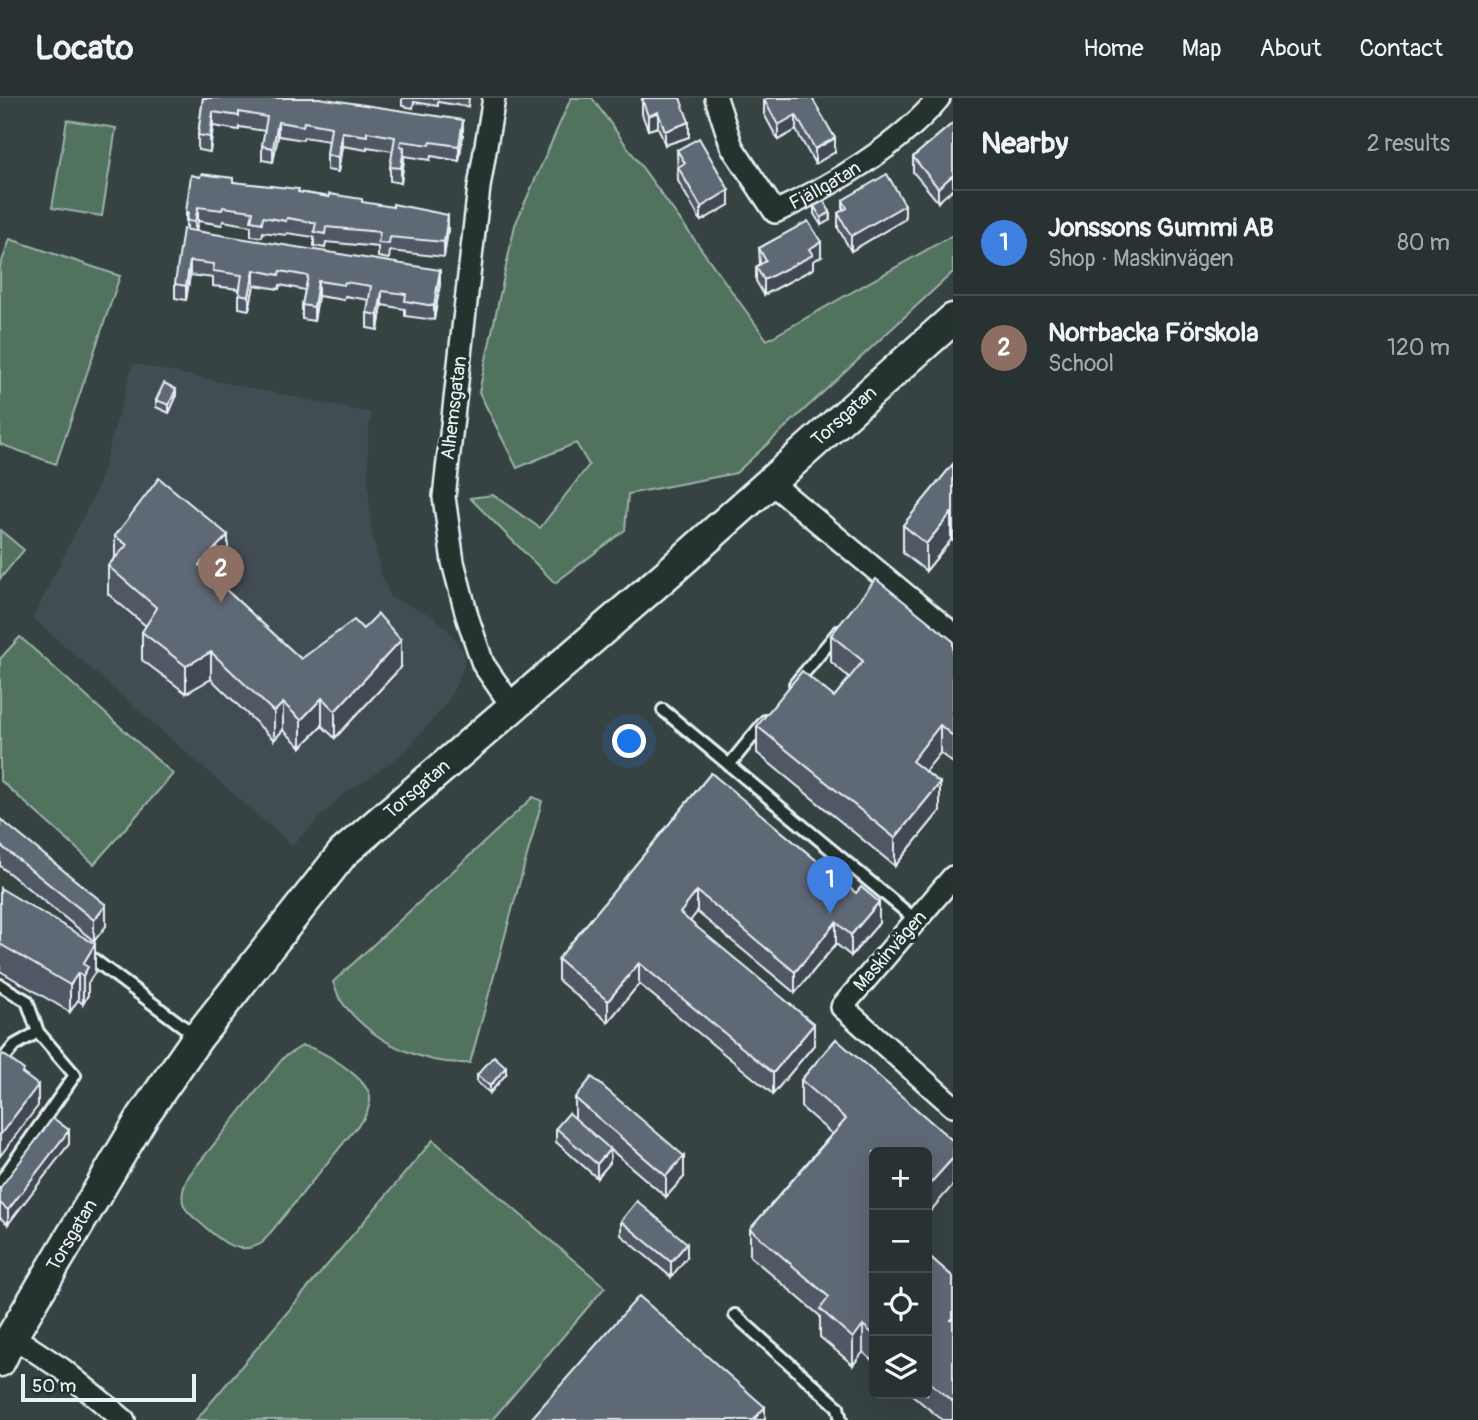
<!DOCTYPE html>
<meta charset="utf-8">
<style>
body{margin:0;font-family:Pangolin,sans-serif;background:#353e3e;color:#f1f3f6}
.controls{position:absolute;right:21px;bottom:21px;display:grid;overflow:hidden;border-radius:10px;box-shadow:0 7px 28px #0002}
.controls button{width:63px;height:63px;display:grid;place-items:center;padding:0;border:0;border-bottom:2px solid #454d4d;background:#293232;color:#f1f3f6;font:35px sans-serif}
.scale{position:absolute;left:21px;bottom:18px;width:175px;box-sizing:border-box;padding-left:7px;border:4px solid #e8f1f8;border-top:0;font-size:19px;line-height:24px;white-space:nowrap;color:#e8f1f8;-webkit-text-stroke:5px #26332d;paint-order:stroke}
.you{position:absolute;left:630px;top:644px;width:24px;height:24px;margin:-18px;border:5px solid #fff;border-radius:50%;background:#1a73e8;box-shadow:0 0 0 10px #1a73e833}
.badge{display:grid;place-items:center;width:46px;height:46px;border-radius:50%;background:#8bbbb9;color:#fff;font-size:23px;font-weight:700}
.pin{position:absolute;translate:-50% -58px;filter:drop-shadow(0 2px 4px #0008)}
.pin::after{content:'';position:absolute;top:37px;width:24px;height:21px;background:inherit;clip-path:polygon(0 0,100% 0,50% 100%)}
.list{margin:0;padding:0;list-style:none}
h2{display:flex;justify-content:space-between;align-items:center;height:91px;margin:0;padding:0 28px;font-size:30px}
h2 small{font-size:23px;font-weight:400;color:#a5aaac}
.list li{display:grid;grid-template-columns:46px 1fr auto;gap:21px;align-items:center;box-sizing:border-box;height:105px;padding:0 28px;border-top:2px solid #454d4d}
.list b{display:block;font-size:26px;white-space:nowrap}
.list p{margin:0;font-size:23px;white-space:nowrap;color:#a5aaac}
.list em{font-size:23px;font-style:normal;color:#a5aaac}
.icon{flex:none;width:38px;height:38px;fill:none;stroke:currentColor;stroke-width:2;stroke-linecap:round;stroke-linejoin:round}
.map{position:relative;flex:none;width:953px;height:1322px;overflow:hidden}
header{display:flex;align-items:center;gap:42px;box-sizing:border-box;height:98px;padding:0 35px;background:#293232;border-bottom:2px solid #454d4d}
header strong{font-size:33px}
nav{display:flex;gap:38px;margin-inline-start:auto;font-size:24px}
main{display:flex}
aside{flex:1;background:#293232}
.map>svg:first-child{display:block}
</style>
<header>
<strong>Locato</strong>
<nav><a>Home</a><a>Map</a><a>About</a><a>Contact</a></nav>
</header>
<main>
<div class="map">
<svg width="953" height="1322" viewBox="0 0 953 1322">
<rect width="100%" height="100%" fill="#374343"/>
<filter id="ink" filterUnits="userSpaceOnUse"><feTurbulence type="fractalNoise" baseFrequency=".0143" numOctaves="2"/><feDisplacementMap in="SourceGraphic" scale="14" xChannelSelector="R" yChannelSelector="G"/><feConvolveMatrix kernelMatrix="1 2 1 2 8 2 1 2 1" color-interpolation-filters="sRGB"/></filter>
<g filter="url(#ink)">
<!-- built -->
<path fill="#434e52" d="M133,266L371,315L368,337V383L371,429L380,474L391,500L433,518L453,538L464,556V569L447,605L404,654L372,678L343,696L292,747L33,520L98,389Z"/>
<!-- green -->
<g fill="#51725d" stroke="#9cb2aa" stroke-width="2">
<path d="M571,0H592L767,242L953,137V174L736,375L628,396L625,432L555,485L470,400L493,397L540,430L589,367L576,345L517,370L479,294L515,127Z"/>
<path d="M67,22L116,30L102,118L52,110Z"/>
<path d="M10,141L120,178L56,366L0,346V169Z"/>
<path d="M0,432L24,452L0,481Z"/>
<path d="M20,539L173,676L94,766L0,682V561Z"/>
<path d="M533,699L542,703L470,965C423,967 375,945 345,908C339,902 336,892 333,884Z"/>
<path d="M302,948C319,948 368,981 370,999C371,1007 367,1014 364,1020L262,1145C239,1159 221,1143 204,1128C197,1122 188,1116 184,1108C180,1097 184,1086 190,1076L284,959Z"/>
<path d="M433,1042L605,1189L492,1322H196Z"/>
</g>
<g fill="none" stroke-linecap="round" stroke-linejoin="round">
<defs>
<g id="lane">
<path d="M795,586L838,534"/>
<path d="M663,612L916,822"/>
<path d="M729,667L765,623"/>
<path d="M85,855L196,938"/>
<path d="M0,887L27,903L38,934L75,977L0,1084"/>
<path d="M0,965L15,947L38,934"/>
<path d="M735,1217L838,1309L841,1322"/>
</g>
<g id="street">
<path d="M494,0L479,89L444,399L453,464L467,518L483,566L512,608"/>
<path id="s1" d="M716,0L732,49L775,114C830,89 900,47 939,0"/>
<path d="M770,384L953,536"/>
<path d="M953,779L842,909L953,1008"/>
<path d="M12,1238L62,1271L124,1322"/>
</g>
<g id="secondary">
<path id="s2" d="M0,1263L12,1238L143,1018L198,939L343,755L665,478L953,221"/>
</g>
</defs>
<!-- lane casing -->
<use href="#lane" stroke="#e8f1f8" stroke-width="16"/>
<!-- street casing -->
<use href="#street" stroke="#e8f1f8" stroke-width="26"/>
<!-- secondary casing -->
<use href="#secondary" stroke="#e8f1f8" stroke-width="35"/>
<!-- lane -->
<use href="#lane" stroke="#26332d" stroke-width="10"/>
<!-- street -->
<use href="#street" stroke="#26332d" stroke-width="21"/>
<!-- secondary -->
<use href="#secondary" stroke="#26332d" stroke-width="30"/>
</g>
<!-- wall -->
<g fill="#515965" stroke="#e8f1f8" stroke-width="2">
<path d="M203,0L463,37L459,63L431,58L430,62L404,58L401,85L390,83V69L393,53L367,49V52L342,48L338,74L327,72V57L329,43L304,39L303,42L278,38L273,64L262,62V48L265,33L239,29V32L213,28L210,54L198,52V37Z"/>
<path d="M402,0H469L468,9L438,4V8L414,4L413,10L402,8Z"/>
<path d="M642,0H680L689,39L665,47L658,29L648,32L642,16Z"/>
<path d="M812,0L835,54L815,66L796,32L778,42L764,16V2Z"/>
<path d="M953,25L938,104L913,74V59Z"/>
<path d="M677,52L729,107L701,123L678,83Z"/>
<path d="M200,79L362,104L448,132L444,159L390,153L389,161L378,159V149L326,144L325,150L314,148V139L287,135L286,137L263,134L262,139L251,138V128L223,123L222,127L198,123L196,133L440,186L434,222L405,218V211L382,207L378,232L367,230V215L369,202L345,198L344,202L318,198L314,223L302,221V207L305,192L280,187L279,191L254,187L249,212L239,210V191L213,188V180L190,177L186,202L175,200V186L187,132V128H186V114Z"/>
<path d="M843,102L905,121L851,153L838,130V115L843,112Z"/>
<path d="M814,108L830,122L821,127L814,116Z"/>
<path d="M759,150L821,159L813,163V171L764,197L756,183V169L760,166Z"/>
<path d="M176,299L169,315L156,309V302Z"/>
<path d="M953,366V443L951,442L926,473L903,455V427Z"/>
<path d="M115,438L228,464L213,480L301,561L401,569L335,640L322,628L301,649L283,632L274,642L211,581L186,595L142,562V534L146,528L108,496V468L115,460Z"/>
<path d="M831,537L953,543V665L940,655L925,673L940,713L895,768L757,655V628L834,599L850,580L831,564Z"/>
<path d="M711,675L879,825L851,858L836,846L795,895L697,814L690,823L814,947L773,996L639,886L608,924L558,882V861Z"/>
<path d="M0,721L106,828L94,843L0,768Z"/>
<path d="M0,790L95,874L88,885V897L83,906L78,902L70,914L0,873Z"/>
<path d="M836,941L874,1054V1264L863,1254L853,1267L820,1239V1218L750,1158V1131L832,1036L801,1009V982Z"/>
<path d="M506,976L490,995L477,984V977Z"/>
<path d="M575,1000L684,1079L666,1099L610,1051V1065L597,1080L556,1044V1030L575,1020Z"/>
<path d="M69,1046L8,1126L0,1120V1090Z"/>
<path d="M621,1123L687,1159L671,1179L621,1137Z"/>
<path d="M927,1156L953,1179V1322H942L911,1296H927Z"/>
</g>
<!-- shaded-wall -->
<g fill="#424852" stroke="#e8f1f8" stroke-width="2">
<path d="M213,14V28L210,54V39Z"/>
<path d="M658,14V29L648,32V18Z"/>
<path d="M796,17V32L778,42V27Z"/>
<path d="M463,22V37L459,63V48Z"/>
<path d="M278,24V38L273,64V50Z"/>
<path d="M689,24V39L665,47V33Z"/>
<path d="M342,34V48L338,74V59Z"/>
<path d="M835,40V54L815,66V51Z"/>
<path d="M404,49V63L401,85V70Z"/>
<path d="M953,77V91L938,104V90Z"/>
<path d="M729,92V107L701,123V109Z"/>
<path d="M905,107V121L851,153V138Z"/>
<path d="M198,109V123L195,138V124Z"/>
<path d="M830,114V122L821,127V120Z"/>
<path d="M448,117V132L444,159V144Z"/>
<path d="M821,144V159L813,163V171L764,197V182L809,151Z"/>
<path d="M190,163V177L186,202V188Z"/>
<path d="M254,172V187L249,212V198Z"/>
<path d="M440,172V186L434,222V208Z"/>
<path d="M318,183V198L314,223V209Z"/>
<path d="M382,193V207L378,232V217Z"/>
<path d="M176,291V299L169,315V307Z"/>
<path d="M951,415V442L926,473V446Z"/>
<path d="M228,437V464L199,495V467Z"/>
<path d="M401,542V569L335,640V613Z"/>
<path d="M211,554V581L186,595V568Z"/>
<path d="M322,600V628L301,649V622Z"/>
<path d="M283,605V632L274,642V614Z"/>
<path d="M940,627V655L912,690V663Z"/>
<path d="M940,685V713L895,768V740Z"/>
<path d="M697,793V814L680,836V815Z"/>
<path d="M879,804V825L851,858V837Z"/>
<path d="M106,807V828L94,843V822Z"/>
<path d="M836,824V846L795,895V874Z"/>
<path d="M95,846V874L88,885V897L83,906V866Z"/>
<path d="M639,865V886L608,924V903Z"/>
<path d="M78,875V902L70,914V887Z"/>
<path d="M814,926V947L773,996V975Z"/>
<path d="M506,969V976L490,995V988Z"/>
<path d="M38,987V1008L0,1058V1037Z"/>
<path d="M69,1032V1046L8,1126V1112Z"/>
<path d="M610,1051V1065L597,1080V1066Z"/>
<path d="M684,1058V1079L666,1099V1078Z"/>
<path d="M953,1060V1087L927,1117V1089Z"/>
<path d="M687,1145V1159L671,1179V1164Z"/>
<path d="M863,1227V1254L853,1267V1240Z"/>
<path d="M765,1309V1322H755V1320Z"/>
</g>
<!-- building -->
<g fill="#5e6775" stroke="#e8f1f8" stroke-width="2">
<path d="M203,0H319L463,22L459,48L431,44L430,47L401,43L400,48L404,49L401,70L390,69L395,39L367,34V38L342,34L338,59L327,57L331,29L304,24L303,28L278,24L273,50L262,48L267,19L239,14V18L213,14L210,39L198,37Z"/>
<path d="M646,0H680L689,24L665,33L658,14L648,18L642,1Z"/>
<path d="M767,0H812L835,40L815,51L796,17L778,27L764,2Z"/>
<path d="M953,25V77L938,90L913,59Z"/>
<path d="M699,40L729,92L701,109L678,69L685,65L677,52Z"/>
<path d="M201,76L233,80V84L299,91L298,94L329,99V96L362,101V104L393,109V106L448,117L444,144L390,139L389,146L378,145L380,134L326,129L325,136L314,134L316,125L287,120L286,123L263,119L262,125L251,123L253,113L223,109L222,112L198,109L195,124L187,123L188,114H186L191,77L200,79Z"/>
<path d="M887,76L905,107L851,138L838,115L847,110L843,102Z"/>
<path d="M824,103L830,114L821,120L814,108Z"/>
<path d="M808,123L821,144L809,151L813,157L764,182L756,169L766,163L759,150Z"/>
<path d="M183,131L440,172L434,208L405,203L406,196L382,193L378,217L367,215L371,188L345,184L344,187L318,183L314,209L302,207L308,178L280,173L279,177L254,172L249,198L239,196L242,177L213,173L214,166L190,163L186,188L175,186Z"/>
<path d="M164,285L176,291L169,307L156,302Z"/>
<path d="M953,366V416L951,415L926,446L903,427Z"/>
<path d="M159,380L228,437L199,467L301,561L354,522L363,531L378,516L401,542L335,613L322,600L301,622L283,605L274,614L211,554L186,568L142,534L157,510L108,468L127,447L115,438Z"/>
<path d="M876,481L953,543V638L940,627L912,663L940,685L895,740L757,628L802,573L834,599L863,563L831,537Z"/>
<path d="M711,675L856,795L861,789L879,804L851,837L836,824L795,874L697,793L680,815L814,926L773,975L639,865L608,903L558,861Z"/>
<path d="M0,721L106,807L94,822L0,747Z"/>
<path d="M0,790L95,846L83,866L88,869L83,878L78,875L70,887L0,846Z"/>
<path d="M836,941L953,1043V1060L927,1089V1054H874V1237L863,1227L853,1240L820,1211L829,1199L750,1131L846,1021L801,982Z"/>
<path d="M3,956L24,972L22,975L38,987L0,1037V960Z"/>
<path d="M494,958L506,969L490,988L477,977Z"/>
<path d="M592,979L684,1058L666,1078L575,1000Z"/>
<path d="M569,1015L610,1051L597,1066L556,1030Z"/>
<path d="M53,1020L69,1032L8,1112L0,1105V1090Z"/>
<path d="M637,1103L687,1145L671,1164L621,1123Z"/>
<path d="M927,1156L953,1179V1220L951,1222L953,1223V1304L927,1282Z"/>
<path d="M639,1198L765,1309L755,1320L757,1322H530Z"/>
</g>
</g>
<g text-anchor="middle" dominant-baseline="central" stroke-width="7" stroke-linejoin="round" paint-order="stroke">
<!-- street labels -->
<g font-size="19" fill="#e8f1f8" stroke="#26332d">
<text stroke="none"><textPath href="#s1" startOffset="186">Fjällgatan</textPath></text>
<text transform="translate(454 310) rotate(-83)">Alhemsgatan</text>
<text stroke="none"><textPath href="#s2" startOffset="1279">Torsgatan</textPath></text>
<text stroke="none"><textPath href="#s2" startOffset="712">Torsgatan</textPath></text>
<text transform="translate(890 853) rotate(-49)">Maskinvägen</text>
<text stroke="none"><textPath href="#s2" startOffset="145">Torsgatan</textPath></text>
</g>
</g>
</svg>
<div class="controls">
<button>+</button>
<button>−</button>
<button><svg class="icon" aria-label="locate" viewBox="0 0 24 24"><circle cx="12" cy="12" r="6"/><path d="M12 2v4M12 18v4M2 12h4M18 12h4"/></svg></button>
<button><svg class="icon" aria-label="layers" viewBox="0 0 24 24"><path d="M12 4l9 5-9 5-9-5zM3 14l9 5 9-5"/></svg></button>
</div>
<div class="scale">50 m</div>
<div class="you"></div>
<div class="pin badge" style="left:830px;top:816px;background:#3f7fe0">1</div>
<div class="pin badge" style="left:221px;top:505px;background:#8d6e63">2</div>
</div>
<aside>
<h2>Nearby<small>2 results</small></h2>
<ul class="list">
<li><span class="badge" style="background:#3f7fe0">1</span><div><b>Jonssons Gummi AB</b><p>Shop · Maskinvägen</p></div><em>80 m</em></li>
<li><span class="badge" style="background:#8d6e63">2</span><div><b>Norrbacka Förskola</b><p>School</p></div><em>120 m</em></li>
</ul>
</aside>
</main>
